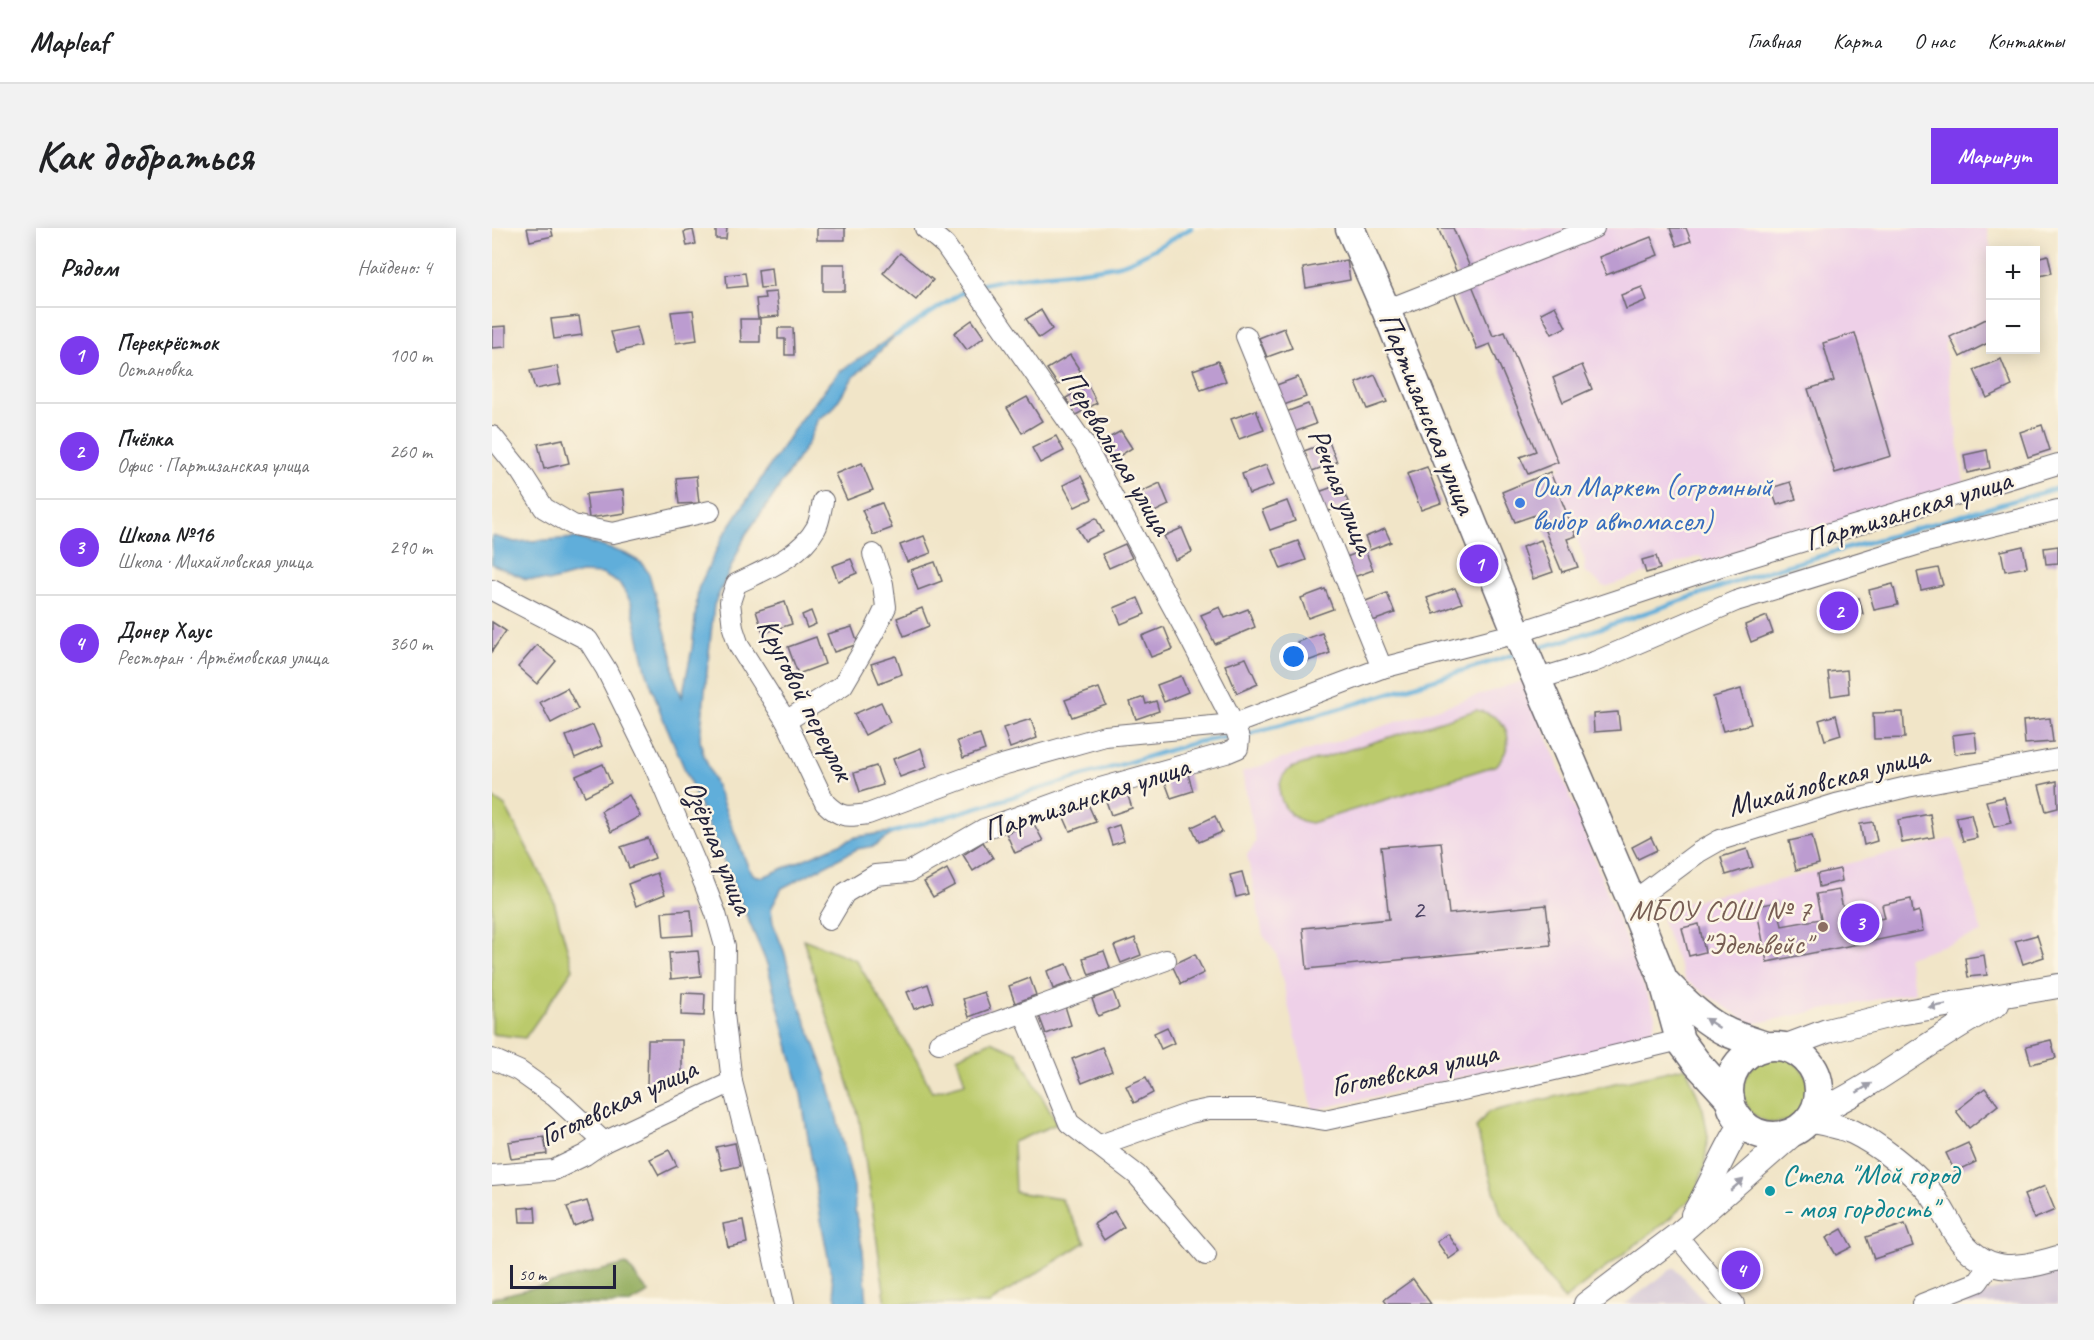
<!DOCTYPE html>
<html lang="ru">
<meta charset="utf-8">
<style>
body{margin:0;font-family:Caveat,sans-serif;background:#f2f2f2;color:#202124}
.controls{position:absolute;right:18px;top:18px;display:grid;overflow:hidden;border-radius:0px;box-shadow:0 3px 15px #0003}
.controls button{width:54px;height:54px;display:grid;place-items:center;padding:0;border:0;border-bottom:2px solid #e0e0e0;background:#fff;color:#202124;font:30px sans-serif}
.scale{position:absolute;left:18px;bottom:15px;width:106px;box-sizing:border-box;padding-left:6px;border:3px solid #22223b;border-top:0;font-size:16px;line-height:21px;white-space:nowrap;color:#22223b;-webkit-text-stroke:4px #fcf5e5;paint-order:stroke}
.you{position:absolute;left:802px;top:429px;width:21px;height:21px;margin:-15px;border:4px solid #fff;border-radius:50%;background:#1a73e8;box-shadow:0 0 0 9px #1a73e833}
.badge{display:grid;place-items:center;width:39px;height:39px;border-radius:50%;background:#7c3aed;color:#fff;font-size:20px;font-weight:700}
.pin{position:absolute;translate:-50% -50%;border:3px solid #fff;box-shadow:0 2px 6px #0006}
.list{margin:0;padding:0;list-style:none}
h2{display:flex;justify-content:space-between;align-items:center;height:78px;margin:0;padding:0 24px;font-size:26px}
h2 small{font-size:20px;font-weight:400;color:#757577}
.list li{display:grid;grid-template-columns:39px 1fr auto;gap:18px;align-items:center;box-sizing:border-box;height:96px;padding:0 24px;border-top:2px solid #e0e0e0}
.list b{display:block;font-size:22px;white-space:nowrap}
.list p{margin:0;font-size:20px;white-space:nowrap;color:#757577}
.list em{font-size:20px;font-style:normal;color:#757577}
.map{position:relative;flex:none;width:1566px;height:1076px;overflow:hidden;border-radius:0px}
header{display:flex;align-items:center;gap:36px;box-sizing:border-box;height:84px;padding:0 30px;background:#fff;border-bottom:2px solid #e0e0e0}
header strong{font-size:28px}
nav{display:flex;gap:33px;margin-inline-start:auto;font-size:21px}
.intro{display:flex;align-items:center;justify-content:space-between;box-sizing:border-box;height:144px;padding:0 36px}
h1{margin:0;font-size:42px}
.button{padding:15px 27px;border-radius:0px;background:#7c3aed;color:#fff;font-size:21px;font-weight:700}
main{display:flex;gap:36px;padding:0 36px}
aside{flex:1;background:#fff;border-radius:0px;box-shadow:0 3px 15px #0003}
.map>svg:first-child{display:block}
</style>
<header>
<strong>Mapleaf</strong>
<nav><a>Главная</a><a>Карта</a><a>О нас</a><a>Контакты</a></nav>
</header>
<div class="intro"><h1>Как добраться</h1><a class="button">Маршрут</a></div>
<main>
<aside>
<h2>Рядом<small>Найдено: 4</small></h2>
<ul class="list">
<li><span class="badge">1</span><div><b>Перекрёсток</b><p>Остановка</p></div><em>100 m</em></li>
<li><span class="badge">2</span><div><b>Пчёлка</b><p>Офис · Партизанская улица</p></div><em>260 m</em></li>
<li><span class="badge">3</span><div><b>Школа №16</b><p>Школа · Михайловская улица</p></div><em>290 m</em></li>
<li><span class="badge">4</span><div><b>Донер Хаус</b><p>Ресторан · Артёмовская улица</p></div><em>360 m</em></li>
</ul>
</aside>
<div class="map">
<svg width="1566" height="1076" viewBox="0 0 1566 1076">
<rect width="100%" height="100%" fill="#fcf5e5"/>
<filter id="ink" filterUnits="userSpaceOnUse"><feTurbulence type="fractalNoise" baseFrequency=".0167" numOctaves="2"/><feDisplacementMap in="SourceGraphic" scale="12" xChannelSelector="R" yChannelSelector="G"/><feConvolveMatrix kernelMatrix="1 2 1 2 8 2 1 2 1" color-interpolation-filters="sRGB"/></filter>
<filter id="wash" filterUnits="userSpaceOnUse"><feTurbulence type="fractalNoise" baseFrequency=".008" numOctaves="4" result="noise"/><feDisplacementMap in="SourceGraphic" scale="24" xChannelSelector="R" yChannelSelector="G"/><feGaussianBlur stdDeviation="1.35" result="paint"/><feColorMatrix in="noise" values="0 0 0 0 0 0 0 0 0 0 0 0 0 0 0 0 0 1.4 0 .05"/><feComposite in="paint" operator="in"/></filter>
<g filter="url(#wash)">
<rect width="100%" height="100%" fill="#f1e5c8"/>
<!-- built -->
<g fill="#eed0e8">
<path d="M961,0H1495L1499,22L1498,89L1452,114L1472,256L1215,335L1208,328L1168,341L1164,328L1150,332L1154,345L1113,359L1092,343L1093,333L1084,308L1058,244L1069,240L1013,105L1001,108L980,57V44Z"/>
<path d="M1033,452L1163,787L1162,799L1156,808L1148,814L965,850L821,882L784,725L771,707L755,627L764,614L750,544Z"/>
<path d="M1462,610L1490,705L1415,729L1423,764L1259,796L1193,752L1170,693L1172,680Z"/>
</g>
<!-- industrial -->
<g fill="#ccbed4">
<path d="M1566,1038V1076H1460L1515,1058Z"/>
<path d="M1182,1039L1215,1076H1133Z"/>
</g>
<!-- green -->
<g fill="#bbca6c" stroke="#6e7654" stroke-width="1.5">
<path d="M984,482C1015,488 1026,512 1005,537L819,595C799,593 781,572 790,550C791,546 796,543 799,540Z"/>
<path d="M0,569L13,578L60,667L81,741L33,810L0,806Z"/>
<path d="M311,711L364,732L424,831L440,864L473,855L465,829L499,813L525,824L565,896L521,914L523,964L569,971L594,1014L499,1074V1076H394L367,889Z"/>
<circle cx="1284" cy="862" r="33"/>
<path d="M1194,839L1211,881L1216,909L1212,940L1202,968L1177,991L1072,1072L1009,987L984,900L996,884Z"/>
</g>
<!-- forest -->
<path fill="#94ae60" stroke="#5b684e" stroke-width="1.5" d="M134,1036L157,1065L137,1076H0V1070Z"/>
<!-- water -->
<path fill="#60aeda" stroke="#41688a" stroke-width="1.5" d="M407,104L360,151L340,182L326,191L316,215L278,273L254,306L222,377L208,511L211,525L257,641L262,647L271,649L364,609L405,603L382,618L365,621L290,660L279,681L281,695L292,723L305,770L334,846L362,959L363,982L371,1023L375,1076H345L330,998L309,866L275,736L168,483L154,442L139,374L128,356L110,346L89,345L60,353L34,351L0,336V308L23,314L85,310L134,326L150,335L157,346L180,428L182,448L190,469L200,421L206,361L231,308L309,191L347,144Z"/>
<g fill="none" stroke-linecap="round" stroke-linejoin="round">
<!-- stream -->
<g stroke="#60aeda" stroke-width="4.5">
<path d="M488,57C534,44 583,48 630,36C648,31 681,10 699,0"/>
<path d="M403,108L477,60"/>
<path d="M1041,421L1068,414L1276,343L1566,260"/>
<path d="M757,506L840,483L1024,426"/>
<path d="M399,605L705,514L734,509"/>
</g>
</g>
<g id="blocks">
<!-- building -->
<g fill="#bc9cd0">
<path d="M35,0H59L61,8L38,13Z"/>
<path d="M224,0H235L234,11H224Z"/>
<rect x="325" y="0" width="28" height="12"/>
<path d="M946,0H961L980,44L967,50Z"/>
<path d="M1178,0H1194L1199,13L1185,18Z"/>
<path d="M201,2L204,16L195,18L192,4Z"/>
<path d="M1159,9L1166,27L1114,47L1107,29Z"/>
<path d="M408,25L441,52L424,72L391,45Z"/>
<path d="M1556,27L1560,45L1544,49V30Z"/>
<path d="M855,32L858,52L814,60L811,40Z"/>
<rect x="331" y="36" width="22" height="27"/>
<path d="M279,40L281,59L268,60L266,42Z"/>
<path d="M253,45L255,58L235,60L234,47Z"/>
<path d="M980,57L1001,108L1013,104L1066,234L1036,246L1028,229L1044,223L998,116L985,121L962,64Z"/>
<path d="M1150,59L1155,72L1134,81L1129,67Z"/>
<path d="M284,64L287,88L266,90L264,71L273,70L272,65Z"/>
<path d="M1063,78L1074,99L1060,106L1049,85Z"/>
<path d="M201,82L205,112L184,115L179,84Z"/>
<path d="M549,82L560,101L547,110L534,91Z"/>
<path d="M87,88L90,107L62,111L59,91Z"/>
<path d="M1498,89V114L1468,129L1458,109Z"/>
<path d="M248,91H268V114H249Z"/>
<path d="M480,92L492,109L475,122L462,105Z"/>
<path d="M14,98V119L0,120V99Z"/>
<path d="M144,99L149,118L125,124L119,104Z"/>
<path d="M286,100H301L302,127H293V111H286Z"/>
<path d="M792,100L800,120L775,129L767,110Z"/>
<path d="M1363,105L1399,228L1343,245L1316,161L1342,153L1331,115Z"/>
<path d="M578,127L589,144L566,157L555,141Z"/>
<path d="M1509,131L1520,158L1495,170L1482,142Z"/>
<path d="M726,133L734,153L709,162L701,142Z"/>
<path d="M1090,137L1100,161L1071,174L1061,150Z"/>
<path d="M65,138L69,156L43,161L38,143Z"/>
<path d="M883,147L895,174L875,181L864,155Z"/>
<path d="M806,149L814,169L789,178L782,158Z"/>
<path d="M596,157L605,175L584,187L574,170Z"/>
<path d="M535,169L550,193L530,205L515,180Z"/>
<path d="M816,176L824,196L799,205L791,185Z"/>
<path d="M764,182L772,202L747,211L739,191Z"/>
<path d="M1550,197L1558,222L1536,229L1528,204Z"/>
<path d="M629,203L640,220L618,234L606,216Z"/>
<path d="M564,208L572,223L548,235L540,220Z"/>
<path d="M71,211L77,235L52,241L46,216Z"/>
<path d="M837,214L845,234L820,243L812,223Z"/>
<path d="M1495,222L1498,240L1475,245L1472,227Z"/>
<path d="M370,235L381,262L355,272L343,246Z"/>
<path d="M774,237L782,257L757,266L750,246Z"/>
<path d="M935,239L949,275L929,282L915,246Z"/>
<path d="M1058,244L1084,308L1075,311L1086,339L1070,344L1046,286L1023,294L1010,264Z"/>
<path d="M204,248L207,275L187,276L184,250Z"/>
<path d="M589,248L600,271L583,279L571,257Z"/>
<path d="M1298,254L1304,271L1285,277L1279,260Z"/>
<path d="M668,255L677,277L652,289L642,267Z"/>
<path d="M849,256L857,276L831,285L824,265Z"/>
<path d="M131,262L133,285L97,290L94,266Z"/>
<path d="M795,273L803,293L778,302L770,282Z"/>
<path d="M390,275L400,300L381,307L370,282Z"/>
<path d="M604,290L611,304L593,313L585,300Z"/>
<path d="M690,300L700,324L683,332L672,308Z"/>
<path d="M893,301L899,314L878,322L873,309Z"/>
<path d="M432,308L439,325L415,334L408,317Z"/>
<path d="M1049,312L1061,344L1041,351L1030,319Z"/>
<path d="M806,313L814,332L789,341L781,322Z"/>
<path d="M633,316L640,330L617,340L610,326Z"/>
<path d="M1531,318L1535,339L1513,343L1509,323Z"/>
<path d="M1566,318V335L1554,336L1552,320Z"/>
<path d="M873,322L881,342L856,351L849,331Z"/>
<path d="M1164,328L1168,341L1154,345L1150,332Z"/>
<path d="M359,331L365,345L346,353L340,338Z"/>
<path d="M443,334L450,353L426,362L419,342Z"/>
<path d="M1446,340L1451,357L1429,362L1425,344Z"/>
<path d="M1401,356L1406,377L1382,382L1377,362Z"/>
<path d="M963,360L970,375L942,386L935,370Z"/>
<path d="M833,361L841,381L816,390L809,370Z"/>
<path d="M895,365L903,385L878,394L871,374Z"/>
<path d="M646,370L653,386L629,396L622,380Z"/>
<path d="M1367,370L1371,386L1348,392L1343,376Z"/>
<path d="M293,374L300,396L271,405L264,383Z"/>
<path d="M728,379L733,390L756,381L763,399L723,416L709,387Z"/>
<path d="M430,380L437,398L412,408L405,390Z"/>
<path d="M319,383L324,396L315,400L310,387Z"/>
<path d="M1275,388L1281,405L1259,414L1253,397Z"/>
<path d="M0,394L14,403L0,423Z"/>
<path d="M360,399L366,416L342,424L335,406Z"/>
<path d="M672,399L681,421L659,429L650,408Z"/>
<path d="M830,405L838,425L813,434L805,414Z"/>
<path d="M324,409L333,436L306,446L296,419Z"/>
<path d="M45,417L64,433L45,456L26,439Z"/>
<path d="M404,428L410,446L387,455L379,436Z"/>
<path d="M754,430L766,456L745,465L733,437Z"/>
<path d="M1355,442L1357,465L1339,468L1336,444Z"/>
<path d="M689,448L696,464L672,474L665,457Z"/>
<path d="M75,460L86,481L59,495L48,474Z"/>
<path d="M607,460L614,477L580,489L573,472Z"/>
<path d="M1249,461L1259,496L1231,503L1221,469Z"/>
<path d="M652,469L654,476L664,473L667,483L644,491L638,474Z"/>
<path d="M389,474L398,494L373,507L362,486Z"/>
<path d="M1126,484L1128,502L1102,504L1101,486Z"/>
<path d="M1411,484L1413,510L1382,511L1381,485Z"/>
<path d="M1344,487L1349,507L1333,512L1327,492Z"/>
<path d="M1558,490L1561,514L1533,516L1531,493Z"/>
<path d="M539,491L545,510L518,520L511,500Z"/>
<path d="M101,497L110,518L83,530L74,508Z"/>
<path d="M1483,504L1485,524L1463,526L1461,507Z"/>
<path d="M488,506L493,522L471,530L465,513Z"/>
<path d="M429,520L435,539L408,549L401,531Z"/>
<path d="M111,536L119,555L93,568L84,548Z"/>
<path d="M384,538L391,557L368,564L362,545Z"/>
<path d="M695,543L701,563L679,570L672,551Z"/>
<path d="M1565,553L1566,580L1554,583L1547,557Z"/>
<path d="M634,562L640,580L619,587L613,570Z"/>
<path d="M137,567L148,588L119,604L109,583Z"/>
<path d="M1512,569L1519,595L1502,599L1494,573Z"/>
<path d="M596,576L604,594L578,603L570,585Z"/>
<path d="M1438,586L1442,609L1410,615L1406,592Z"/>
<path d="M1479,586L1485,610L1471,613L1464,589Z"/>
<path d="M723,588L730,604L707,614L700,599Z"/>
<path d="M541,594L551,613L523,625L514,605Z"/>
<path d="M1381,594L1385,613L1372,617L1368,596Z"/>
<path d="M627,597L632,613L620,617L615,601Z"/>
<path d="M1320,608L1327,636L1304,642L1297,613Z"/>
<path d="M1159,609L1165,622L1146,631L1140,619Z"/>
<path d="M156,610L163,630L137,640L129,619Z"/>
<path d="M491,614L501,630L481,643L471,627Z"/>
<path d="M949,614L957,686L1054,677L1059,717L815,741L811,700L897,691L889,619Z"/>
<path d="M1255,621L1261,639L1234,647L1229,629Z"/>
<path d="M455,641L463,657L441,669L432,654Z"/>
<path d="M1348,641L1350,653L1327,659L1325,646Z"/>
<path d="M750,644L756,666L744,669L738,647Z"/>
<path d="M165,645L173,666L144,678L136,656Z"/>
<path d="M1347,662L1353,690L1384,684L1386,691L1393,690L1390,677L1419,671L1421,685L1427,683L1431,703L1275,734L1264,678L1285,674L1290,698L1329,691L1324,666Z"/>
<path d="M199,682L201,707L172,709L170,684Z"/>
<path d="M1207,696L1213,724L1197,728L1190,700Z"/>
<path d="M1545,707L1552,729L1531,736L1523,713Z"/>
<path d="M643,710L649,727L629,735L622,718Z"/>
<path d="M206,723L209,748L179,751L177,725Z"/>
<path d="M612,723L618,740L597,747L591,730Z"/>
<path d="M703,726L712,745L689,756L680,737Z"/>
<path d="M1492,727L1495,747L1476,749L1473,730Z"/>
<path d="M575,736L582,753L561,761L555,743Z"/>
<path d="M538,750L544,767L523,775L517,758Z"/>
<path d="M436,756L442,774L422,781L415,764Z"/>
<path d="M621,763L627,780L606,788L600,771Z"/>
<path d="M492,764L498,781L477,789L471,771Z"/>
<path d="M190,765L213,766L212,788L189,787Z"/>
<path d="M572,775L579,797L554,806L546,785Z"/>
<path d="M675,799L682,815L669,821L662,805Z"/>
<path d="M156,812H190V857L155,858Z"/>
<path d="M1559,812L1564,830L1539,836L1534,818Z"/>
<path d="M610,819L620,843L590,855L580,831Z"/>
<path d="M654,849L661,865L642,875L634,858Z"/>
<path d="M1493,860L1506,877L1477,900L1464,883Z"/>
<path d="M52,909L55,926L19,931L16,914Z"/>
<path d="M243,915L248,938L230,942L224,919Z"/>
<path d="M1476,915L1484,934L1463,944L1454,925Z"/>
<path d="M177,922L185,938L167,947L158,931Z"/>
<path d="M1553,958L1563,982L1542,991L1532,967Z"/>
<path d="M95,973L101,991L82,998L75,979Z"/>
<path d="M43,979L44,994H28L27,980Z"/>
<path d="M622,983L632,999L612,1012L602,996Z"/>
<path d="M251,992L255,1015L236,1019L231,996Z"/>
<path d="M1413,996L1421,1018L1382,1031L1374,1009Z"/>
<path d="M1350,1001L1360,1019L1344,1027L1334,1010Z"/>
<path d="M956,1006L968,1023L957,1031L945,1014Z"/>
<path d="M1248,1033L1258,1045L1250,1052L1239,1039Z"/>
<path d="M921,1051L939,1076H895L892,1072Z"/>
</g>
</g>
</g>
<g filter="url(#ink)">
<use href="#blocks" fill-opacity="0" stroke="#6a666c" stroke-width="1.5"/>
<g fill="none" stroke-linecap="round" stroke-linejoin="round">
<defs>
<g id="minor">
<path d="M894,82L1102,0"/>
<path d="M754,108L890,440"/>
<path d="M0,208L29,244L52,280L81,297L121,305L218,283"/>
<path d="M331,273C329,281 328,293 324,300C308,329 272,342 244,356L238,374L241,400L247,418L294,493L333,575C348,590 355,589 376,586L503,539L613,508L742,496L890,440L1025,405L1226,339L1566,236"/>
<path d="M0,362L96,412L114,441L164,542L212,655L224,686L233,718L232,786L240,854L257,920L292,1076"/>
<path d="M1046,451L1102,434L1244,373L1434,314L1566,282"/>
<path d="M294,493L351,457L382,404L394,379L391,356L381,326"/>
<path d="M1140,674L1207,624L1228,612L1344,576L1415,559L1566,531"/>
<path d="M337,692L353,665L383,647L417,644L492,601L594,564L734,525L746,520L747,511L742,496L695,405L592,216L453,17L433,0"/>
<path d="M532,785L577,895L645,947L714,1027"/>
<path d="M447,815L674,732"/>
<path d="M0,831L27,843L62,868L112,914"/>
<path d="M608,917L698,885L717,881H768L833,892L1054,844L1188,812"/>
<path d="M0,947L62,942L93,927L112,914L240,854"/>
<path d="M1184,1007L1242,1076"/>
<path d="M1430,1076L1486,1054L1498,1037"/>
</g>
<g id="major">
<path d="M1292,819L1335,803L1407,785L1566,758"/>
<path d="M1320,887C1386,857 1441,809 1505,776"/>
<path d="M1316,892C1331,895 1347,898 1361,904C1386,916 1419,942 1437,963C1448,976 1455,992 1464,1006C1491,1047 1524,1043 1566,1030"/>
<path d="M1201,987C1220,957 1231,923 1251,894"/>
<path d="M1094,1076L1188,1005L1309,899"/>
</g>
<g id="highway">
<path d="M858,0L894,82L1025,405L1140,674L1171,751L1188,812L1205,835L1238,871"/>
<path d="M1173,754C1192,773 1212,794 1237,805C1249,810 1262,814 1274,818"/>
<circle cx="1282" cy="863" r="45"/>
</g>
</defs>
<!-- minor casing -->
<use href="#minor" stroke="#6a666c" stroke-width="22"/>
<!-- major casing -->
<use href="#major" stroke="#6a666c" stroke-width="26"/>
<!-- highway casing -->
<use href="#highway" stroke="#6a666c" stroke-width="31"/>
<!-- minor -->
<use href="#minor" stroke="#fff" stroke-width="20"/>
<!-- major -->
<use href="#major" stroke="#fff" stroke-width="24"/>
<!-- highway -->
<use href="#highway" stroke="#fff" stroke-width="28"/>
</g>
<!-- one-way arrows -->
<defs><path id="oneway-solid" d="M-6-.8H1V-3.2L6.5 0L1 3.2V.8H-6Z" transform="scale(1.5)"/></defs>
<g fill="#9c9ca7">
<use href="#oneway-solid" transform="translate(1445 778) rotate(171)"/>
<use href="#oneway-solid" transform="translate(1220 795) rotate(-147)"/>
<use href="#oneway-solid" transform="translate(1372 860) rotate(-32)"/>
<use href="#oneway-solid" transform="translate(1245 957) rotate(-41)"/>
</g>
</g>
<!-- markers -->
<circle fill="#3f7fe0" stroke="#fcf5e5" stroke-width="2" cx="1028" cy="275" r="6"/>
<circle fill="#8d6e63" stroke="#fcf5e5" stroke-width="2" cx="1331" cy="699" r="6"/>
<circle fill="#0f9aa8" stroke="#fcf5e5" stroke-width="2" cx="1278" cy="963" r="6"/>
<g text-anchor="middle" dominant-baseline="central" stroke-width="5" stroke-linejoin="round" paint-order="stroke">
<!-- number labels -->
<g font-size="27" fill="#484060">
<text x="926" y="681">2</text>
</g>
<!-- street labels -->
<g font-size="30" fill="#22223b" stroke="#fcf5e5">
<text transform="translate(936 185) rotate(68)">Партизанская улица</text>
<text transform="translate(625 224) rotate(59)">Перевальная улица</text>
<text transform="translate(850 263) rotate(68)">Речная улица</text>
<text transform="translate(1416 282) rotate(-17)">Партизанская улица</text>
<text transform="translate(314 471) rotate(63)">Круговой переулок</text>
<text transform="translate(1336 552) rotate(-15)">Михайловская улица</text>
<text transform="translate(594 570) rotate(-18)">Партизанская улица</text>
<text transform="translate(227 619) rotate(68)">Озёрная улица</text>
<text transform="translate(922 841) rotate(-12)">Гоголевская улица</text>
<text transform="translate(126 874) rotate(-25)">Гоголевская улица</text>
</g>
<!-- shop labels -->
<g font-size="30" fill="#366cbe" stroke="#fcf5e5" text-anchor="start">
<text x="1040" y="258">Оил Маркет (огромный<tspan x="1040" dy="34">выбор автомасел)</tspan></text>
</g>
<!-- education labels -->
<g font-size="30" fill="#785e54" stroke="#fcf5e5" text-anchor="end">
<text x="1319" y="682">МБОУ СОШ № 7<tspan x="1319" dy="34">"Эдельвейс"</tspan></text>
</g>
<!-- culture labels -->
<g font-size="30" fill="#0d838f" stroke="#fcf5e5" text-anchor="start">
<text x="1290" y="946">Стела "Мой город<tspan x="1290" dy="34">- моя гордость"</tspan></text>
</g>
</g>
</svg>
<div class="controls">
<button>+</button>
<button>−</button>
</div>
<div class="scale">50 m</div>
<div class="you"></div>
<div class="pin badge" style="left:987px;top:336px">1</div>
<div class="pin badge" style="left:1347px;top:383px">2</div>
<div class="pin badge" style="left:1368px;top:695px">3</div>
<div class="pin badge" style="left:1249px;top:1042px">4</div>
</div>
</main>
